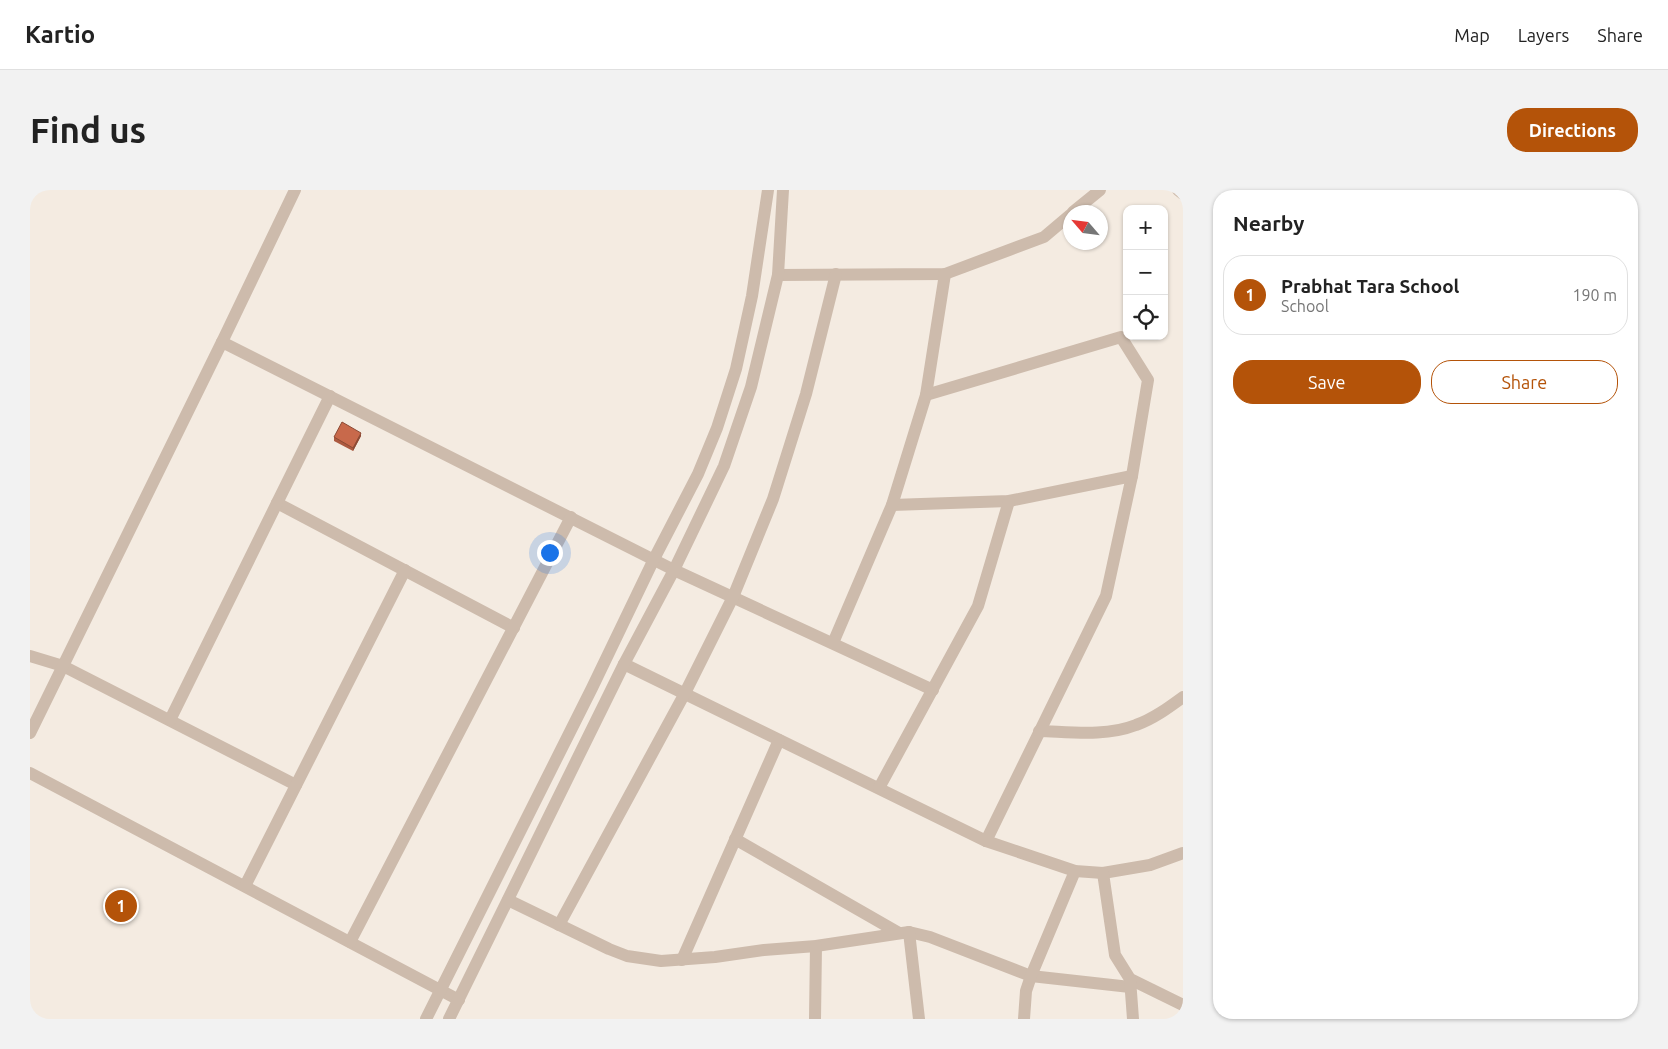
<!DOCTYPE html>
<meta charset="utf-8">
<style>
body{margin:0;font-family:Ubuntu,sans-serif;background:#f2f2f2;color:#222}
.controls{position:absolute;right:15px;top:15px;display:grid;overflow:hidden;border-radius:10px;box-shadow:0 1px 4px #0004}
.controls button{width:45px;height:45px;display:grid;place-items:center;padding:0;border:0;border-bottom:1px solid #e0e0e0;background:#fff;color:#222;font:25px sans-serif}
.compass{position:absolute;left:1033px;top:15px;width:45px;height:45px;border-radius:50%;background:#fff;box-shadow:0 1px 4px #0004;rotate:298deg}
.you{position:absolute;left:519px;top:362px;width:18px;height:18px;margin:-12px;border:4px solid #fff;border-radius:50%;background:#1a73e8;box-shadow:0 0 0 8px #1a73e833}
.badge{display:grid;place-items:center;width:32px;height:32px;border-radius:50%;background:#b45309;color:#fff;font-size:16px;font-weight:700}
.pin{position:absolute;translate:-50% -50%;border:2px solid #fff;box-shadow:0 1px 5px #0006}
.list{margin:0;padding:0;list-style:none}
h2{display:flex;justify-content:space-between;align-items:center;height:65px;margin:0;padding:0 20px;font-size:21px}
h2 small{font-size:16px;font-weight:400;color:#767676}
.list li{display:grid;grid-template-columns:32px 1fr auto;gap:15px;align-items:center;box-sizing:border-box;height:80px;margin:0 10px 10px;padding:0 10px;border:1px solid #e0e0e0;border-radius:20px}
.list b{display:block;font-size:19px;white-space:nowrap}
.list p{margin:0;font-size:16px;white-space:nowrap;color:#767676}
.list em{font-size:16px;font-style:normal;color:#767676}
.actions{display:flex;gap:10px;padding:15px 20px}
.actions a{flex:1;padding:11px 0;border:1px solid #b45309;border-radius:20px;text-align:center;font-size:18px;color:#b45309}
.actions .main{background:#b45309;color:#fff}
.icon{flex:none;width:28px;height:28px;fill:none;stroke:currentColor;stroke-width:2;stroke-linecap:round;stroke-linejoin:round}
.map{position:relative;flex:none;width:1153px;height:829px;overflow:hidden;border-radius:20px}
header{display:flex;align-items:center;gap:30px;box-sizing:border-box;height:70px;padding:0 25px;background:#fff;border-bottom:1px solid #e0e0e0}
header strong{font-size:24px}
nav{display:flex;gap:28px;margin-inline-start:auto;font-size:18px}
.intro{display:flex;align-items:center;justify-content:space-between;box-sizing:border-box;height:120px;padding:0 30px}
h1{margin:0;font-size:35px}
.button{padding:12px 22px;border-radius:20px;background:#b45309;color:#fff;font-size:18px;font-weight:700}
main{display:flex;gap:30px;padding:0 30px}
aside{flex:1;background:#fff;border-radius:20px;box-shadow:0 1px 4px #0004}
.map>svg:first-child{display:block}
</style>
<header>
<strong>Kartio</strong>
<nav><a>Map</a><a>Layers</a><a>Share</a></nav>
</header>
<div class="intro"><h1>Find us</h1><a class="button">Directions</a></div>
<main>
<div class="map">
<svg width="1153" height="829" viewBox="0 0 1153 829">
<rect width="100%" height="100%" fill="#f4ebe1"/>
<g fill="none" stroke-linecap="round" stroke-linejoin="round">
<!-- minor -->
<g stroke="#cdbbac" stroke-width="12">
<path d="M1148,0L1153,4"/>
<path d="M1043,22L1070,0"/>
<path d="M748,85L915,84L1014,47L1040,25"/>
<path d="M192,152L265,0"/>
<path d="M896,205L1091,147L1118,190L1102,286L1076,406L956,651"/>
<path d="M300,206L247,313L484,438"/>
<path d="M862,315L979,311L1102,286"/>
<path d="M803,453L862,315L896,205L915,84"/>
<path d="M0,466L33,476L266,595"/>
<path d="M594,474L956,651L1045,681L1073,683L1120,675L1153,663"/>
<path d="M140,530L247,313"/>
<path d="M1009,541C1041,542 1075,547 1106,535C1123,529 1138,518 1153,507"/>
<path d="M0,543L192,152L644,380L903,500"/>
<path d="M0,583L429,810"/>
<path d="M849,598L948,416L979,311"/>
<path d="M705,649L869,743"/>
<path d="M1073,683L1085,765L1100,789L1153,815"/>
<path d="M215,696L375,380"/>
<path d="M478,710L579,759L597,766L631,771L685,767L734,760L786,756L879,742L900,747L1001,786L1100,797"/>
<path d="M529,735L655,503L703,407L743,309L776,204L806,84"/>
<path d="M879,742L889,829"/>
<path d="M320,752L541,327"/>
<path d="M652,770L749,550"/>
<path d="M1100,789L1103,829"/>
<path d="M396,829L562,498L624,369L668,284L687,238L706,179L722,106L738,0"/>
<path d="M419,829L594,474L644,380L694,276L721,197L748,85L753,0"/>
<path d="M785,829L786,756"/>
<path d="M994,829L996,801L1001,786L1045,681"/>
</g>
</g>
<!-- wall -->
<path fill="#ac5a40" d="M331,246L323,261L304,251V247Z"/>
<!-- shaded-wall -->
<path fill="#8c4a34" d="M331,243V246L323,261V258Z"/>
<!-- building -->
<path fill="#c8694b" stroke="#8c4a34" d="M312,232L331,243L323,258L304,247Z"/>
</svg>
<div class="controls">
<button>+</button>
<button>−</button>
<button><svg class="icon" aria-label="locate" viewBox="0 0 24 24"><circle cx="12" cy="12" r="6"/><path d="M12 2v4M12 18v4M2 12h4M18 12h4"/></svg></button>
</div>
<svg class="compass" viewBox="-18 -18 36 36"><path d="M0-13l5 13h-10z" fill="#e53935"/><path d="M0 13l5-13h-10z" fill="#767676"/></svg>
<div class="you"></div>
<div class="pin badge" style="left:91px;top:716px">1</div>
</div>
<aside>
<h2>Nearby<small></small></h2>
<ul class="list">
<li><span class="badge">1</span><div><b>Prabhat Tara School</b><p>School</p></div><em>190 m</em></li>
</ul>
<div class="actions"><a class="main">Save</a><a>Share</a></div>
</aside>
</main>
